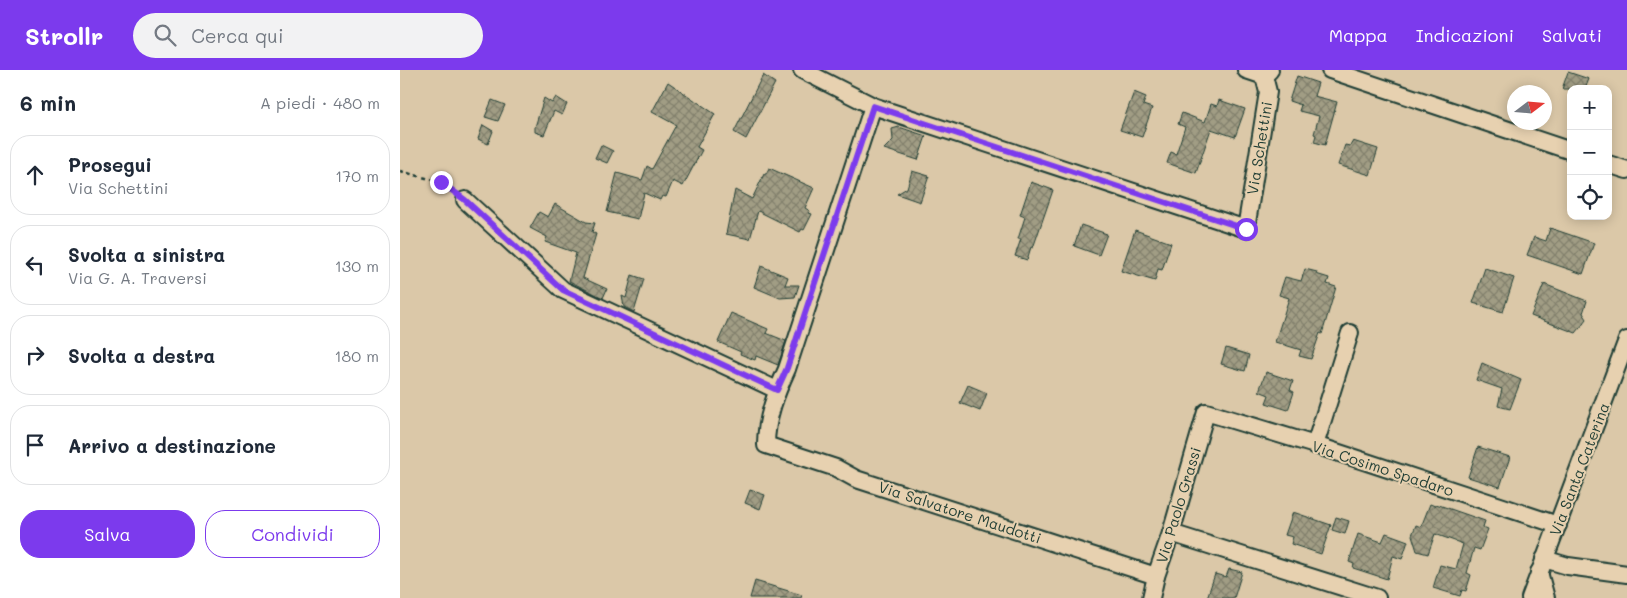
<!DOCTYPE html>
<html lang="it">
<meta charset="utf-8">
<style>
body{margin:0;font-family:Mali,sans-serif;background:#f2f2f3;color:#1f2937}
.controls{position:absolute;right:15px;top:15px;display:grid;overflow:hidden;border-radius:10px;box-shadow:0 2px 12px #0003}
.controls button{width:45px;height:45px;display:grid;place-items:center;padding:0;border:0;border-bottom:1px solid #e0e1e3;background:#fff;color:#1f2937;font:25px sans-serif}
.compass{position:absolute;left:1107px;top:15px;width:45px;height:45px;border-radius:50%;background:#fff;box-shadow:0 2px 12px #0003;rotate:74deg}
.stop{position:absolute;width:15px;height:15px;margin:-11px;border:4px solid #7c3aed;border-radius:50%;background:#fff}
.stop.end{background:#7c3aed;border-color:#fff;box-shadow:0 1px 5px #0008}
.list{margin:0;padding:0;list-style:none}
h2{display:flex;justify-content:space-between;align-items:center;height:65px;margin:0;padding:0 20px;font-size:21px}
h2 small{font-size:16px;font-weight:400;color:#747a83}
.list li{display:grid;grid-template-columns:32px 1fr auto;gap:15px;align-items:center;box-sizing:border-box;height:80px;margin:0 10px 10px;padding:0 10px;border:1px solid #e0e1e3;border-radius:20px}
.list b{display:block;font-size:19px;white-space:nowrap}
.list p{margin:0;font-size:16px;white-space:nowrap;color:#747a83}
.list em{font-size:16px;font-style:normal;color:#747a83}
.actions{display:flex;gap:10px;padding:15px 20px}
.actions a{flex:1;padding:11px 0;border:1px solid #7c3aed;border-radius:20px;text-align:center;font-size:18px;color:#7c3aed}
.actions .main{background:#7c3aed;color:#fff}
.icon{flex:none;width:28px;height:28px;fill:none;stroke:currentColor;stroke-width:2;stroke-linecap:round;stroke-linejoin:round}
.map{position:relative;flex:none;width:1227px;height:528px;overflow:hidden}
header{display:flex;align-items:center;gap:30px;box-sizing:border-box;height:70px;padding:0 25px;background:#7c3aed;color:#fff}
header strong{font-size:24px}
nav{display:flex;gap:28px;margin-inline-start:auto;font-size:18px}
.search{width:350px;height:45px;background:#f2f2f3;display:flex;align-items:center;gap:12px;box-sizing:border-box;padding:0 18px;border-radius:28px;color:#747a83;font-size:19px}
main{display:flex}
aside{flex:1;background:#fff}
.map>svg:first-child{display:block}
</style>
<header>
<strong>Strollr</strong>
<div class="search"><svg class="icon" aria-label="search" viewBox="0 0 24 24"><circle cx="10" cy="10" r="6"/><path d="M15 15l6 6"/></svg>Cerca qui</div>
<nav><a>Mappa</a><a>Indicazioni</a><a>Salvati</a></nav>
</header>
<main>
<aside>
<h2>6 min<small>A piedi · 480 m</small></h2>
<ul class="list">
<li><svg class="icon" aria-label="ahead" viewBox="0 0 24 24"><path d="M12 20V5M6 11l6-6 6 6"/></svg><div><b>Prosegui</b><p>Via Schettini</p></div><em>170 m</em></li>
<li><svg class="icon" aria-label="left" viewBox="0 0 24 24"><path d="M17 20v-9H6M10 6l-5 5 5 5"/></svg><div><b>Svolta a sinistra</b><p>Via G. A. Traversi</p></div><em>130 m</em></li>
<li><svg class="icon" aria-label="right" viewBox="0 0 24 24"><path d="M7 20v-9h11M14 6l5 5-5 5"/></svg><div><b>Svolta a destra</b></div><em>180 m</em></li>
<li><svg class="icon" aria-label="arrive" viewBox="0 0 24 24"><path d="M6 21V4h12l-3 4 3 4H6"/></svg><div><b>Arrivo a destinazione</b></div></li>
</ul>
<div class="actions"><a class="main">Salva</a><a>Condividi</a></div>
</aside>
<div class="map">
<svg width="1227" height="528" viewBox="0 0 1227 528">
<defs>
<pattern id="building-cross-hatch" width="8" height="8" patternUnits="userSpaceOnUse" patternTransform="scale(1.25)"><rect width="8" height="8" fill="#a19d84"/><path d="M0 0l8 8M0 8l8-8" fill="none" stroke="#83816d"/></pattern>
</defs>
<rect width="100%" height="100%" fill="#dbc8a8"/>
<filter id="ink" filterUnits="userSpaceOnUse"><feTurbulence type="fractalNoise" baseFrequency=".02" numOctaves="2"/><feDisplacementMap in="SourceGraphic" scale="10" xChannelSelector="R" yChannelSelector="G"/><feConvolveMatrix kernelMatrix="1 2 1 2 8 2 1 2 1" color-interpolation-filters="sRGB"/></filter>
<g filter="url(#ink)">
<!-- building -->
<g fill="url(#building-cross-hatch)" stroke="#1f3d34">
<path d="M1168,2L1189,9L1185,19H1162Z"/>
<path d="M363,5L375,13L346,69L334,62Z"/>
<path d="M897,6L918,13L914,26L937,32L925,75L914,72L916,65L914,64L919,46L899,41L901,35L889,31Z"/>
<path d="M268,12L315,44L297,77L302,80L283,116L273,111L266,127L262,126L260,130L244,123L238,149L207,142L217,103L242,110L247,96L252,99L276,55L252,42Z"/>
<path d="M734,22L746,27L743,35L752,38L742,67L720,60Z"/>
<path d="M156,27L167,34L162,45L154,41L144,65L135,62V57L144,28L152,33Z"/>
<path d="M92,30L105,35L98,51L85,47Z"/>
<path d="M819,30L845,39L835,67L811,59L796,103L767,93L771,82L776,84L785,57L778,54L782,43L805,52L811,34L817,36Z"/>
<path d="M83,55L93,61L88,74L78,69Z"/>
<path d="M499,57L526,66L518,90L484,79L493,70L492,59Z"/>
<path d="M953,71L978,79L970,105L938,95L945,75L950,76Z"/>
<path d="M201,75L213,81L207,93L195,88Z"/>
<path d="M369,98L414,118L405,138L410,141L409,143L412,144L404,160L402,159L400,162L358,141L350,169L326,164L335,120L352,129L364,104H366Z"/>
<path d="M512,101L529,106L520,132L497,124L507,118Z"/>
<path d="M631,112L653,120L633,178L631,177L627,190L615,186L621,169H618L625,147L620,145Z"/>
<path d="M155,134L186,152L195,153L192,162L196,164L183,208L207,219L203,228L169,211L176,183L145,172L147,167L130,158L139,142L148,147Z"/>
<path d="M681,155L707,164L699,185L674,176Z"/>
<path d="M1150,158L1194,173L1183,204L1127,185L1134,167L1146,171Z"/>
<path d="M735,160L771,173L762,200L758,199L755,211L721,201Z"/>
<path d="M361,196L388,207L385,215H399L395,227L380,228L354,217Z"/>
<path d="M1085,198L1114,208L1103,242L1073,233Z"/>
<path d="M905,199L917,202L916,204L929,208L927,214L936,217L922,264L920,263L911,289L899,286L901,280L875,272L889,228L879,225L885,207L901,211Z"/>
<path d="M232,205L244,209L234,242L224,237L222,226L226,228Z"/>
<path d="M1144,214L1187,231L1183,243L1187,249L1176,263L1131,246Z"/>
<path d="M331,243L368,259L366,263L386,271L378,295L356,286L355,290L340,284L341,282L318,272Z"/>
<path d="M826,278L849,285L845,301L821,294Z"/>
<path d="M1082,293L1121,310L1110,339L1098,336L1102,319L1076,310Z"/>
<path d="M866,302L893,311L890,320L894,322L888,340L866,333L869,325L859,321Z"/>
<path d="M568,315L587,323L580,341L560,333Z"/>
<path d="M1078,377L1110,387L1100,417L1068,407Z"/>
<path d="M350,420L365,425L360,439L345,433Z"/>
<path d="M1030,434L1035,436L1036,434L1085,451L1083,457L1088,459L1080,480L1074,478L1067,503L1071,505L1066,521L1062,520L1060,526L1033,518L1040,495L1056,499L1063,474L1035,464L1028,484L1017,481L1012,465L1016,455L1021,457Z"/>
<path d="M893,442L931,455L921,484L891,474L893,467L885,465Z"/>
<path d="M936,447L949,451L945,464L932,460Z"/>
<path d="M986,463L1008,471L1002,489L993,486L987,509L953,498L954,494L949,492L958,464L982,472Z"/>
<path d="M829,499L842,502L834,528H807L815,504L826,507Z"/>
<path d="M355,511L402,525L401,528H350Z"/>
</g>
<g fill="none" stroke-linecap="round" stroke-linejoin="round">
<defs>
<g id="minor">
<path d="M402,0L473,36L846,159L868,22L864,6"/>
<path d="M846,0L864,6L870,0"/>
<path d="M930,0L1171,81"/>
<path d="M473,36L387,299C376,323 366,348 366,375L436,398L456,409L756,506"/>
<path d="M1208,94L1227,100"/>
<path d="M65,130L163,220L377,320"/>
<path d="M915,375L950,263"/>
<path d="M771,463L977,528"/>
<path d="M1144,489L1168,496L1227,504"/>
<path d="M1139,502L1146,528"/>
<path d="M751,528L756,506L771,463L806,342L915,375L1158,455"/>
<path d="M1130,528L1227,270"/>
</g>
</defs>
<!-- minor casing -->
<use href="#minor" stroke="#1f3d34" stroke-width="20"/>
<!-- path -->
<path stroke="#1f3d34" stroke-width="2.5" stroke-dasharray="4 4" stroke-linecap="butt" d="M0,101L41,112L54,122"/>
<!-- minor -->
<use href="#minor" stroke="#e7d1b0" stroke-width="16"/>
</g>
</g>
<g fill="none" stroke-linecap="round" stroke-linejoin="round" filter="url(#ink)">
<!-- route -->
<path stroke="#7c3aed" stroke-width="6" d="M41,112L65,130L163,220L377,320L387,298L473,36L846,159"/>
</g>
<g text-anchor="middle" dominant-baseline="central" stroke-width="4" stroke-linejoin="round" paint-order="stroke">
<!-- street labels -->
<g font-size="15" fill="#1f3d34" stroke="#e7d1b0">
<text transform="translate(859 78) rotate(-81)">Via Schettini</text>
<text transform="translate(983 398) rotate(18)">Via Cosimo Spadaro</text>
<text transform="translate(1179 399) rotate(-69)">Via Santa Caterina</text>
<text transform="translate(778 435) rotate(-73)">Via Paolo Grassi</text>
<text transform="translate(560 442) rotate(18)">Via Salvatore Maudotti</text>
</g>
</g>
</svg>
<div class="controls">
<button>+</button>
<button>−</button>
<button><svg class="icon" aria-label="locate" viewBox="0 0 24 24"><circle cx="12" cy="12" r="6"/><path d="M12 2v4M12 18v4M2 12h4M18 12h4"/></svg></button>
</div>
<svg class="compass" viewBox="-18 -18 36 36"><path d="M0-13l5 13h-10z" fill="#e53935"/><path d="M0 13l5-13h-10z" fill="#747a83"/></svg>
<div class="stop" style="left:846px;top:159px"></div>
<div class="stop end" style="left:41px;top:112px"></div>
</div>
</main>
